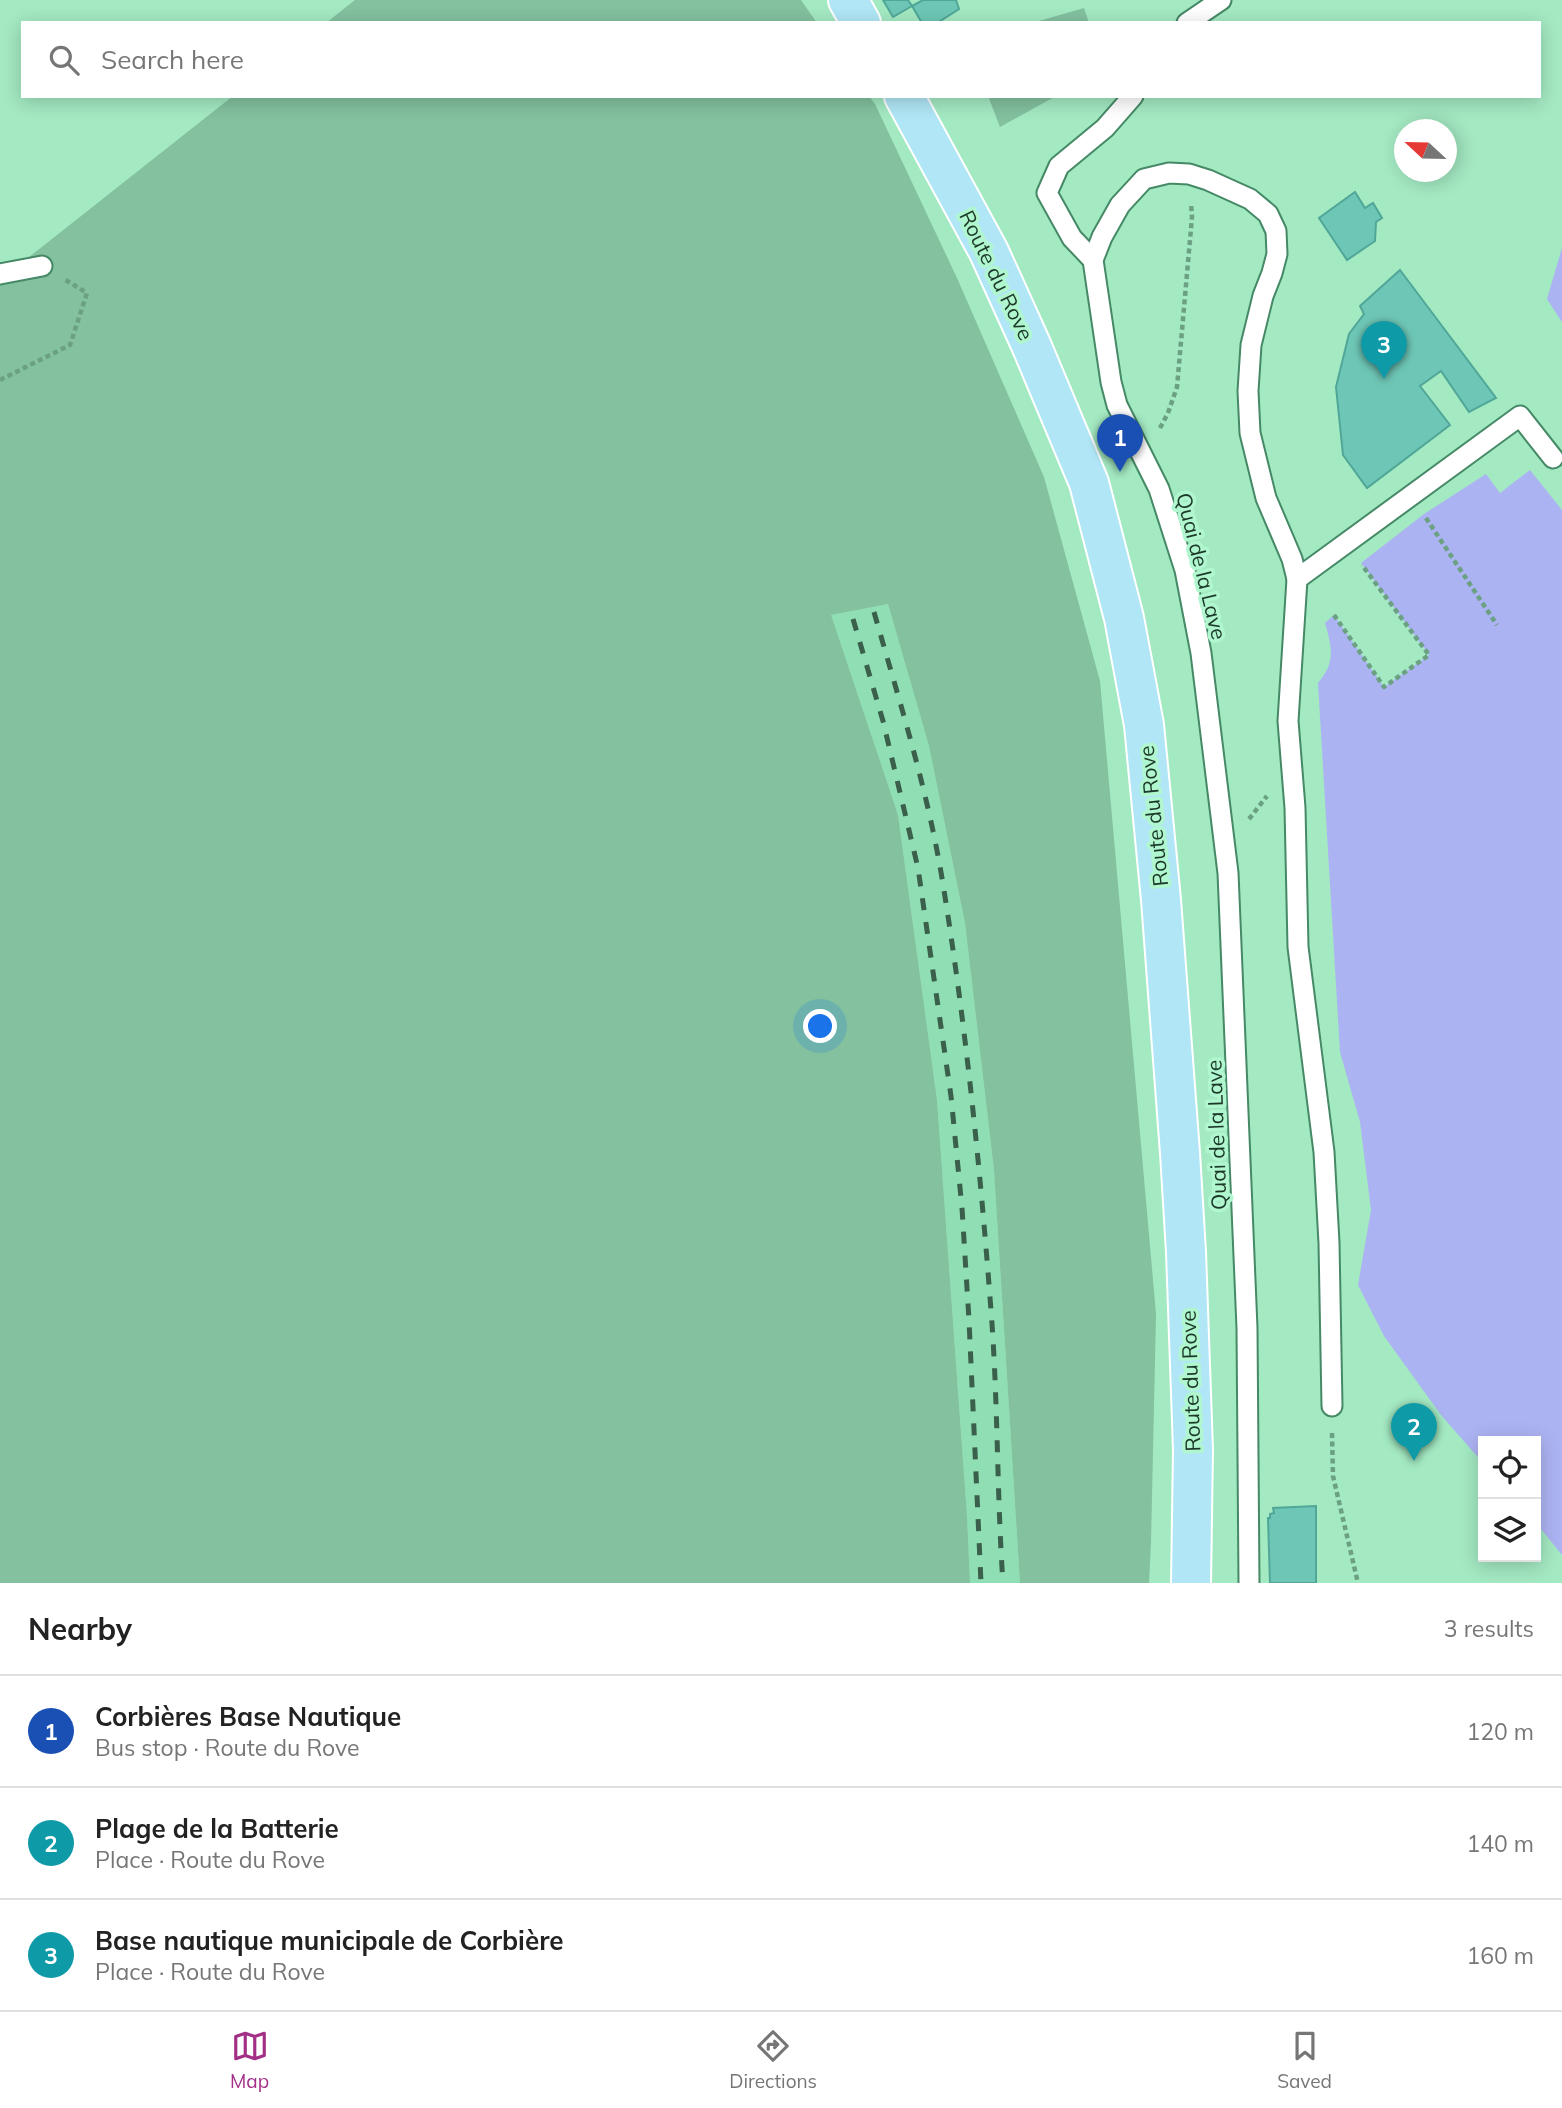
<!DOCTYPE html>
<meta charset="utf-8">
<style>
body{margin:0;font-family:Mulish,sans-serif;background:#f6f6f6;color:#222}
.controls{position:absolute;right:21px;bottom:21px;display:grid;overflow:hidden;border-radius:0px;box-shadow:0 4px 18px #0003}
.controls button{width:63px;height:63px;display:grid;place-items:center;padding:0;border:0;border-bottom:2px solid #e0e0e0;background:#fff;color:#222;font:35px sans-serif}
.compass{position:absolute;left:1394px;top:119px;width:63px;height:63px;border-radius:50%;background:#fff;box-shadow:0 4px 18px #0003;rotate:292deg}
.you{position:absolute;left:821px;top:1027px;width:24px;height:24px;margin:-18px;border:5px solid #fff;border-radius:50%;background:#1a73e8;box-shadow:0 0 0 10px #1a73e833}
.badge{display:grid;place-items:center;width:46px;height:46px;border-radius:50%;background:#a32e86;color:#fff;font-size:23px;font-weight:700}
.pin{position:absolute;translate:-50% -58px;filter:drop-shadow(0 2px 4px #0008)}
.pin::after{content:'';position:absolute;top:37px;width:24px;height:21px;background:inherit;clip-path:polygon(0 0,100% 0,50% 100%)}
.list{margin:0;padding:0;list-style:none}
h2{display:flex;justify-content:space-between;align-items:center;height:91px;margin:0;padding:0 28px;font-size:30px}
h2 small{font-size:23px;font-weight:400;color:#767676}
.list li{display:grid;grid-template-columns:46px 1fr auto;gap:21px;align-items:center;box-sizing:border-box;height:112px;padding:0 28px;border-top:2px solid #e0e0e0}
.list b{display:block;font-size:26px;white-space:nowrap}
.list p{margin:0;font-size:23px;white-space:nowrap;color:#767676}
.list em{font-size:23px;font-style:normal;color:#767676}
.icon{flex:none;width:38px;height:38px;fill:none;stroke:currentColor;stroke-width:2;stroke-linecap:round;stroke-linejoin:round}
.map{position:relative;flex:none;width:1562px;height:1583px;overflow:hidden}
.search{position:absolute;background:#fff;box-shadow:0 4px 18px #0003;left:21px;right:21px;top:21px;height:77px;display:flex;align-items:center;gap:18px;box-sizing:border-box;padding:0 24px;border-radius:0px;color:#767676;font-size:26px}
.sheet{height:427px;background:#fff}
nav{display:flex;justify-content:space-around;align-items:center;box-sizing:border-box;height:98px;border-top:2px solid #e0e0e0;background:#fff;font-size:19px;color:#767676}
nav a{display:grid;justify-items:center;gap:4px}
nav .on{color:#a32e86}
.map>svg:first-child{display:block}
</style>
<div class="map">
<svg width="1562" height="1583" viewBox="0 0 1562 1583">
<rect width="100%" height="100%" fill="#a3e9c2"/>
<!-- built -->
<path fill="#90dfb4" d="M888,604L929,746L965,923L994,1170L1020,1583H970L967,1516L937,1100L898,815L830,615Z"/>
<!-- green -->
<g fill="#83c19f">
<path d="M355,0H801L817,23H326Z"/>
<path d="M1084,8L1089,23H1032Z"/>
<path d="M233,96H869L875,104L957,278L1044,477L1100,681L1156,1314L1151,1542L1149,1583H1020L994,1170L965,923L929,746L888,604L831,615L898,815L937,1100L967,1516L970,1583H0V280Z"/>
<path d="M988,96H1056L1000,127Z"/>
</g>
<!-- water -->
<g fill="#acb3f2">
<path d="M1562,248V322L1547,299Z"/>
<path d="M1530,470L1562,510V1555L1536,1523V1441H1483V1463L1441,1415L1384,1336L1358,1285L1371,1210L1360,1122L1340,1052L1318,683C1336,662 1332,648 1325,623L1334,615L1384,687L1429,655L1361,563L1424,514L1486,474L1500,493Z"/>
</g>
<!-- building -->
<g fill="#6ec7b6" stroke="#50a797" stroke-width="2">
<path d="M883,0H908L912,6L893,17Z"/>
<path d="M923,0H956L959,9L937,23H922L912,6Z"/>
<path d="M1355,192L1365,208L1373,203L1382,218L1376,222L1375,241L1347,260L1319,218Z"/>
<path d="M1400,270L1496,398L1469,412L1441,371L1420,386L1450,425L1367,488L1343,455L1336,387L1349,334L1364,314L1360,306Z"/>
<path d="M1316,1506V1583H1270L1268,1518H1270V1514L1274,1513L1273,1508Z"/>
</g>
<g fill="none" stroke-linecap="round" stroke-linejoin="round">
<defs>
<g id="service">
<path d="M1187,23L1221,0"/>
<path d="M1093,260L1072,238L1047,193L1059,166L1105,128L1133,96"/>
<path d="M0,274L42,266"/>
<path d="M1297,579L1288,721L1295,808L1298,947L1324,1152L1329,1243L1332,1406"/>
<path d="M1249,1583L1247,1328L1228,873L1201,653L1185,570L1159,489L1117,405L1111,382L1093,260L1102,237L1120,205L1144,179L1169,173L1189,174L1208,180L1250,199L1268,214L1276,231L1277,254L1272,273L1263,296L1251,345L1248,391L1250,433L1266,498L1292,559L1297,579L1520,416L1553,458"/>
</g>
<g id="primary">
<path d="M848,0L861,23"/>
<path d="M904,96L989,252L1032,347L1089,483L1124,618L1144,725L1161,900L1180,1153L1186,1252L1193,1450L1191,1583"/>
</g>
</defs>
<!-- service casing -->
<use href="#service" stroke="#458966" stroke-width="23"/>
<!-- primary casing -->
<use href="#primary" stroke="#fff" stroke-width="42"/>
<!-- path -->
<g stroke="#6ba083" stroke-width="4.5" stroke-dasharray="5 3.5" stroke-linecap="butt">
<path d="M0,380L70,345L87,293L64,279"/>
<path d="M1160,428L1168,413L1177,387L1192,217L1191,203"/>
<path d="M1426,518L1497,625"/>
<path d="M1334,615L1384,687L1429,655L1362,565"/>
<path d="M1249,819L1267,796"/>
<path d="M1332,1433L1333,1476L1358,1583"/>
</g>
<!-- service -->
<use href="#service" stroke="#fff" stroke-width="19"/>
<!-- primary -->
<use href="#primary" stroke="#b0e6f6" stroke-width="38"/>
<!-- rail -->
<g stroke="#3a5f4b" stroke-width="5" stroke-dasharray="12 12" stroke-linecap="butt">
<path d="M874,612C899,700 927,788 942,878C966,1025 981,1175 992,1324C998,1410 997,1497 1003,1583"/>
<path d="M853,619L883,721L918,868L951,1096L962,1208L969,1320L981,1583"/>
</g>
</g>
<g text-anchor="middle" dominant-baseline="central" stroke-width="7" stroke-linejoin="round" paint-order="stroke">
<!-- street labels -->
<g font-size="21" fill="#1c3829" stroke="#b0f7cf">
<text transform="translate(997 275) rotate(64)">Route du Rove</text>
<text transform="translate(1202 566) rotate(76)">Quai de la Lave</text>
<text transform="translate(1153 816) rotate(-96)">Route du Rove</text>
<text transform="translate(1216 1135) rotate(-92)">Quai de la Lave</text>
<text transform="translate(1190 1381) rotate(-92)">Route du Rove</text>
</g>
</g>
</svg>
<div class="controls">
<button><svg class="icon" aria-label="locate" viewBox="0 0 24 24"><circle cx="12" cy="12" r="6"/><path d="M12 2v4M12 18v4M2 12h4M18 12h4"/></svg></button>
<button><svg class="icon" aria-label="layers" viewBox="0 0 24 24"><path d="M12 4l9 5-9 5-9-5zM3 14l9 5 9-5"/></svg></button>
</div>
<svg class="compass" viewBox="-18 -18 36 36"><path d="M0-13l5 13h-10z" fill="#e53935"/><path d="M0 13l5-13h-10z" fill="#767676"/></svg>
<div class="you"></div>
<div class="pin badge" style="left:1120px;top:472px;background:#1a4fb4">1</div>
<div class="pin badge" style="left:1414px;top:1461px;background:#0f9aa8">2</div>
<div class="pin badge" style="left:1384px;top:379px;background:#0f9aa8">3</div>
<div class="search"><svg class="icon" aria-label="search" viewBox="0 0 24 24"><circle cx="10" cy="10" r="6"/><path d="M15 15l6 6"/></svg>Search here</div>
</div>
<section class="sheet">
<h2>Nearby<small>3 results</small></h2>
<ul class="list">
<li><span class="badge" style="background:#1a4fb4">1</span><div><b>Corbières Base Nautique</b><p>Bus stop · Route du Rove</p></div><em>120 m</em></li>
<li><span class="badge" style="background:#0f9aa8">2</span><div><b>Plage de la Batterie</b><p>Place · Route du Rove</p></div><em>140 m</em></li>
<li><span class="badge" style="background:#0f9aa8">3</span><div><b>Base nautique municipale de Corbière</b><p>Place · Route du Rove</p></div><em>160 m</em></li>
</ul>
</section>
<nav>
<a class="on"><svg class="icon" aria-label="map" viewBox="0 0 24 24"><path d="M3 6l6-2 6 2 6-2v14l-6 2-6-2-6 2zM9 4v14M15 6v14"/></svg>Map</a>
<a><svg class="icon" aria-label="directions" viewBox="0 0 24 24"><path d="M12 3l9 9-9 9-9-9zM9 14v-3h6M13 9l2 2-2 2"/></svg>Directions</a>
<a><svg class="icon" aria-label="saved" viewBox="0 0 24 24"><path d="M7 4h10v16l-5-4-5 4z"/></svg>Saved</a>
</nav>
